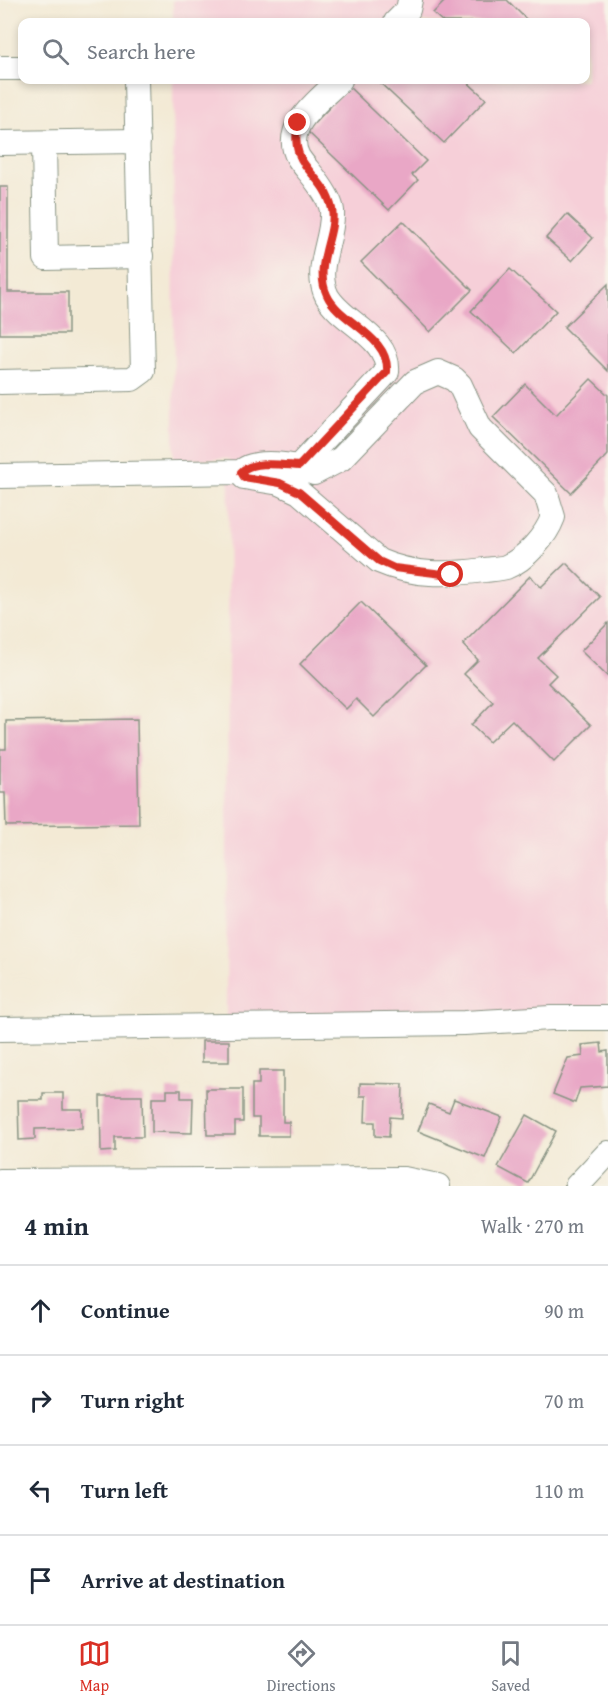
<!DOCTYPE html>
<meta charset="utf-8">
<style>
body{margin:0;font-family:"Gentium Book Plus",serif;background:#f2f2f3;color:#1f2937}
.stop{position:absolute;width:18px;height:18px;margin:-14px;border:4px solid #d93025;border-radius:50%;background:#fff}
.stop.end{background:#d93025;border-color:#fff;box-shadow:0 2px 6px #0008}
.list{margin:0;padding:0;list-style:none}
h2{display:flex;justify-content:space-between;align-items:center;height:78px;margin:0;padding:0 24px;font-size:26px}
h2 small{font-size:20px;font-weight:400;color:#747a83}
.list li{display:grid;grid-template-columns:39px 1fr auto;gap:18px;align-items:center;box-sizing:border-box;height:90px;padding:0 24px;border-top:2px solid #e0e1e3}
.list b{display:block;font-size:22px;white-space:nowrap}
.list em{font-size:20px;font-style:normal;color:#747a83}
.icon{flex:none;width:33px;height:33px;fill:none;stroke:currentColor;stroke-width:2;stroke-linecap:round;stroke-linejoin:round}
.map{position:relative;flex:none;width:608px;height:1186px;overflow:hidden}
.search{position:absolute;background:#fff;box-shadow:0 3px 9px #0003;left:18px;right:18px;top:18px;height:66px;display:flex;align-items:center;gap:15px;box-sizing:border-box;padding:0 21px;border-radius:12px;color:#747a83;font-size:22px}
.sheet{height:438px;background:#fff}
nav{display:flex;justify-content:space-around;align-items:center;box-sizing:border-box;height:84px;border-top:2px solid #e0e1e3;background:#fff;font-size:16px;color:#747a83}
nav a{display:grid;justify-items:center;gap:3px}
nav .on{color:#d93025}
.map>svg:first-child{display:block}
</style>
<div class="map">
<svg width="608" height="1186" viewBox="0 0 608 1186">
<rect width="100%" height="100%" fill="#f7f3e8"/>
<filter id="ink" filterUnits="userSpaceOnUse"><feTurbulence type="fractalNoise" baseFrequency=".0167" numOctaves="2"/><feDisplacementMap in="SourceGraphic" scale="12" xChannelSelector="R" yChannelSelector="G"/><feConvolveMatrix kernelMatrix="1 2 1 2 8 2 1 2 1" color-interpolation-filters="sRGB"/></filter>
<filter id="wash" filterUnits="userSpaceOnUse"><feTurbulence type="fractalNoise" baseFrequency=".008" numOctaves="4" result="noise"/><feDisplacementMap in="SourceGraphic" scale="24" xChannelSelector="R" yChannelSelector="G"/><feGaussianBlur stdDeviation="1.35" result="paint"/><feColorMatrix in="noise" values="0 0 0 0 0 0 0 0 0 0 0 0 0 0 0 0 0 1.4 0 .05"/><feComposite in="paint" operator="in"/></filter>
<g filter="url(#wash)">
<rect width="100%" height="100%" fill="#f3ead5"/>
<!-- built -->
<path fill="#f6cfd8" d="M173,0H608V1015L226,1020L229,459H174L173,80H586V22H173Z"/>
<g id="blocks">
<!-- building -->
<g fill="#e9a7c6">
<path d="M446,0H507L529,22H443L433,13Z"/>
<path d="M377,80H465L486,99L444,143Z"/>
<path d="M349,87L426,161L412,175L418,180L389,210L307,131Z"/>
<path d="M0,187H8V292H68V334H0Z"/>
<path d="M567,214L593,238L572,261L546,238Z"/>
<path d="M403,221L472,290L430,332L361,262Z"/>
<path d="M510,269L556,311L516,353L471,311Z"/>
<path d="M608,284V371L564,327Z"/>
<path d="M591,379L608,395V455L571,493L493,417L525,384L556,415Z"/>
<path d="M566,563L600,597L538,658L556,675L548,683L591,725L554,762L512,720L489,742L471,725L493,702L464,674L478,660L463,644L530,576L541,587Z"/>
<path d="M361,602L426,665L374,717L356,699L346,709L300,664Z"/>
<path d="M608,623V677L581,651Z"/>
<path d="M137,719L139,824L6,826L5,793H0V749H6V721Z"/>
<rect x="202" y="1041" width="27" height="21"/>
<path d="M601,1043L602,1052L608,1051V1086L580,1088L575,1103L553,1094L568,1058L583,1056L582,1045Z"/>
<path d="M259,1071H283V1122H289V1136H259V1118H252V1084H259Z"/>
<path d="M360,1083L403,1084L402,1118L390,1117L389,1137L375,1136V1122H365L366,1096H360Z"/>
<path d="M206,1089H243V1122H235V1135H207Z"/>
<path d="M167,1090H181V1098H193L192,1133L152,1132V1098H167Z"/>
<path d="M43,1093H63V1109H82V1128L35,1129V1139L19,1140L18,1100H43Z"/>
<path d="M100,1096H142L143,1137H115V1151L101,1152Z"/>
<path d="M454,1099L502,1117L485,1158L418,1131L429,1104L449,1112Z"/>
<path d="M527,1115L556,1131L528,1183L498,1167Z"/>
</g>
</g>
</g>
<g filter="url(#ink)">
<use href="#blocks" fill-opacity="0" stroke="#899484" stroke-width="1.5"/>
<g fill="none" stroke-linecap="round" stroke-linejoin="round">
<defs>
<g id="minor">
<path d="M396,22L408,10L410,0"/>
<path d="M0,68H22"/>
<path d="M0,143L138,141"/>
<path d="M44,143L46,258L141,256"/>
<path d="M0,382L132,379L143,371L136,80"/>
<path d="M299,466L387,372C390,337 342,323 327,296C313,269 334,239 332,211C331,201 321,187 315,179C310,172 303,165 298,157C281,126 321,99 340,80"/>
<path d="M0,476L241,472C254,458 298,465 314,473L341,459L415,382L438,372L454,379L460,385L480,428L546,494L553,517C546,536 526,559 506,567C500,569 491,569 484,570C447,575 413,576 379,561L299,492L280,483L244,477L241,472"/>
<path d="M0,1029L464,1023L551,1018H608"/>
<path d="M0,1181L404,1179L438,1186"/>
<path d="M577,1186L608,1153"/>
</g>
</defs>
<!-- minor casing -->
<use href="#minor" stroke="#899484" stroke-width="26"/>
<!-- minor -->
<use href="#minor" stroke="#fff" stroke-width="24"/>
</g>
</g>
<g fill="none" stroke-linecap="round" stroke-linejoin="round" filter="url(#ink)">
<!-- route -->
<path stroke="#d93025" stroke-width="8" d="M298,123C288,170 323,170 332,209C337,234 313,265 327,295C339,322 390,336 387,372L299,466C283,465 253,460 241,472L244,477L280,483L299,492L379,561L394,568L451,575"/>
</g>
</svg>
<div class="stop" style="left:451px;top:575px"></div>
<div class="stop end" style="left:298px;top:123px"></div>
<div class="search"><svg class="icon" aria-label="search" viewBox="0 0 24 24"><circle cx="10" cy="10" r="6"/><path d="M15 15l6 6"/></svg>Search here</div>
</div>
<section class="sheet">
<h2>4 min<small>Walk · 270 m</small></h2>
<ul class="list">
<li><svg class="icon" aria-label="ahead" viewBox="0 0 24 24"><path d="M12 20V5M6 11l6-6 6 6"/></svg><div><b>Continue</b></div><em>90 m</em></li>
<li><svg class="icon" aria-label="right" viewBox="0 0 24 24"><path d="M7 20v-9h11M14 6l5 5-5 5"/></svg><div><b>Turn right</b></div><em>70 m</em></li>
<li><svg class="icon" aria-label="left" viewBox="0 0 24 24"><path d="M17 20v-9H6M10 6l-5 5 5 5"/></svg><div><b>Turn left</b></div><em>110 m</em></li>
<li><svg class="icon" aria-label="arrive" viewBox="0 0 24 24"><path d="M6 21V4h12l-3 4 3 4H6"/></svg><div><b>Arrive at destination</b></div></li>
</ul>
</section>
<nav>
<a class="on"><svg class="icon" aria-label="map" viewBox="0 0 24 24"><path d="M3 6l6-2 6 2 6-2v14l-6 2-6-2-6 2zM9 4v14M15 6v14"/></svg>Map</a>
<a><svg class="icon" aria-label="directions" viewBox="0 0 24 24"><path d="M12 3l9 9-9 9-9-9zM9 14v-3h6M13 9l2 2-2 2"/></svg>Directions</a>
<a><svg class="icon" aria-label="saved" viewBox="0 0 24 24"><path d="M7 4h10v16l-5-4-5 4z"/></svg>Saved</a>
</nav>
